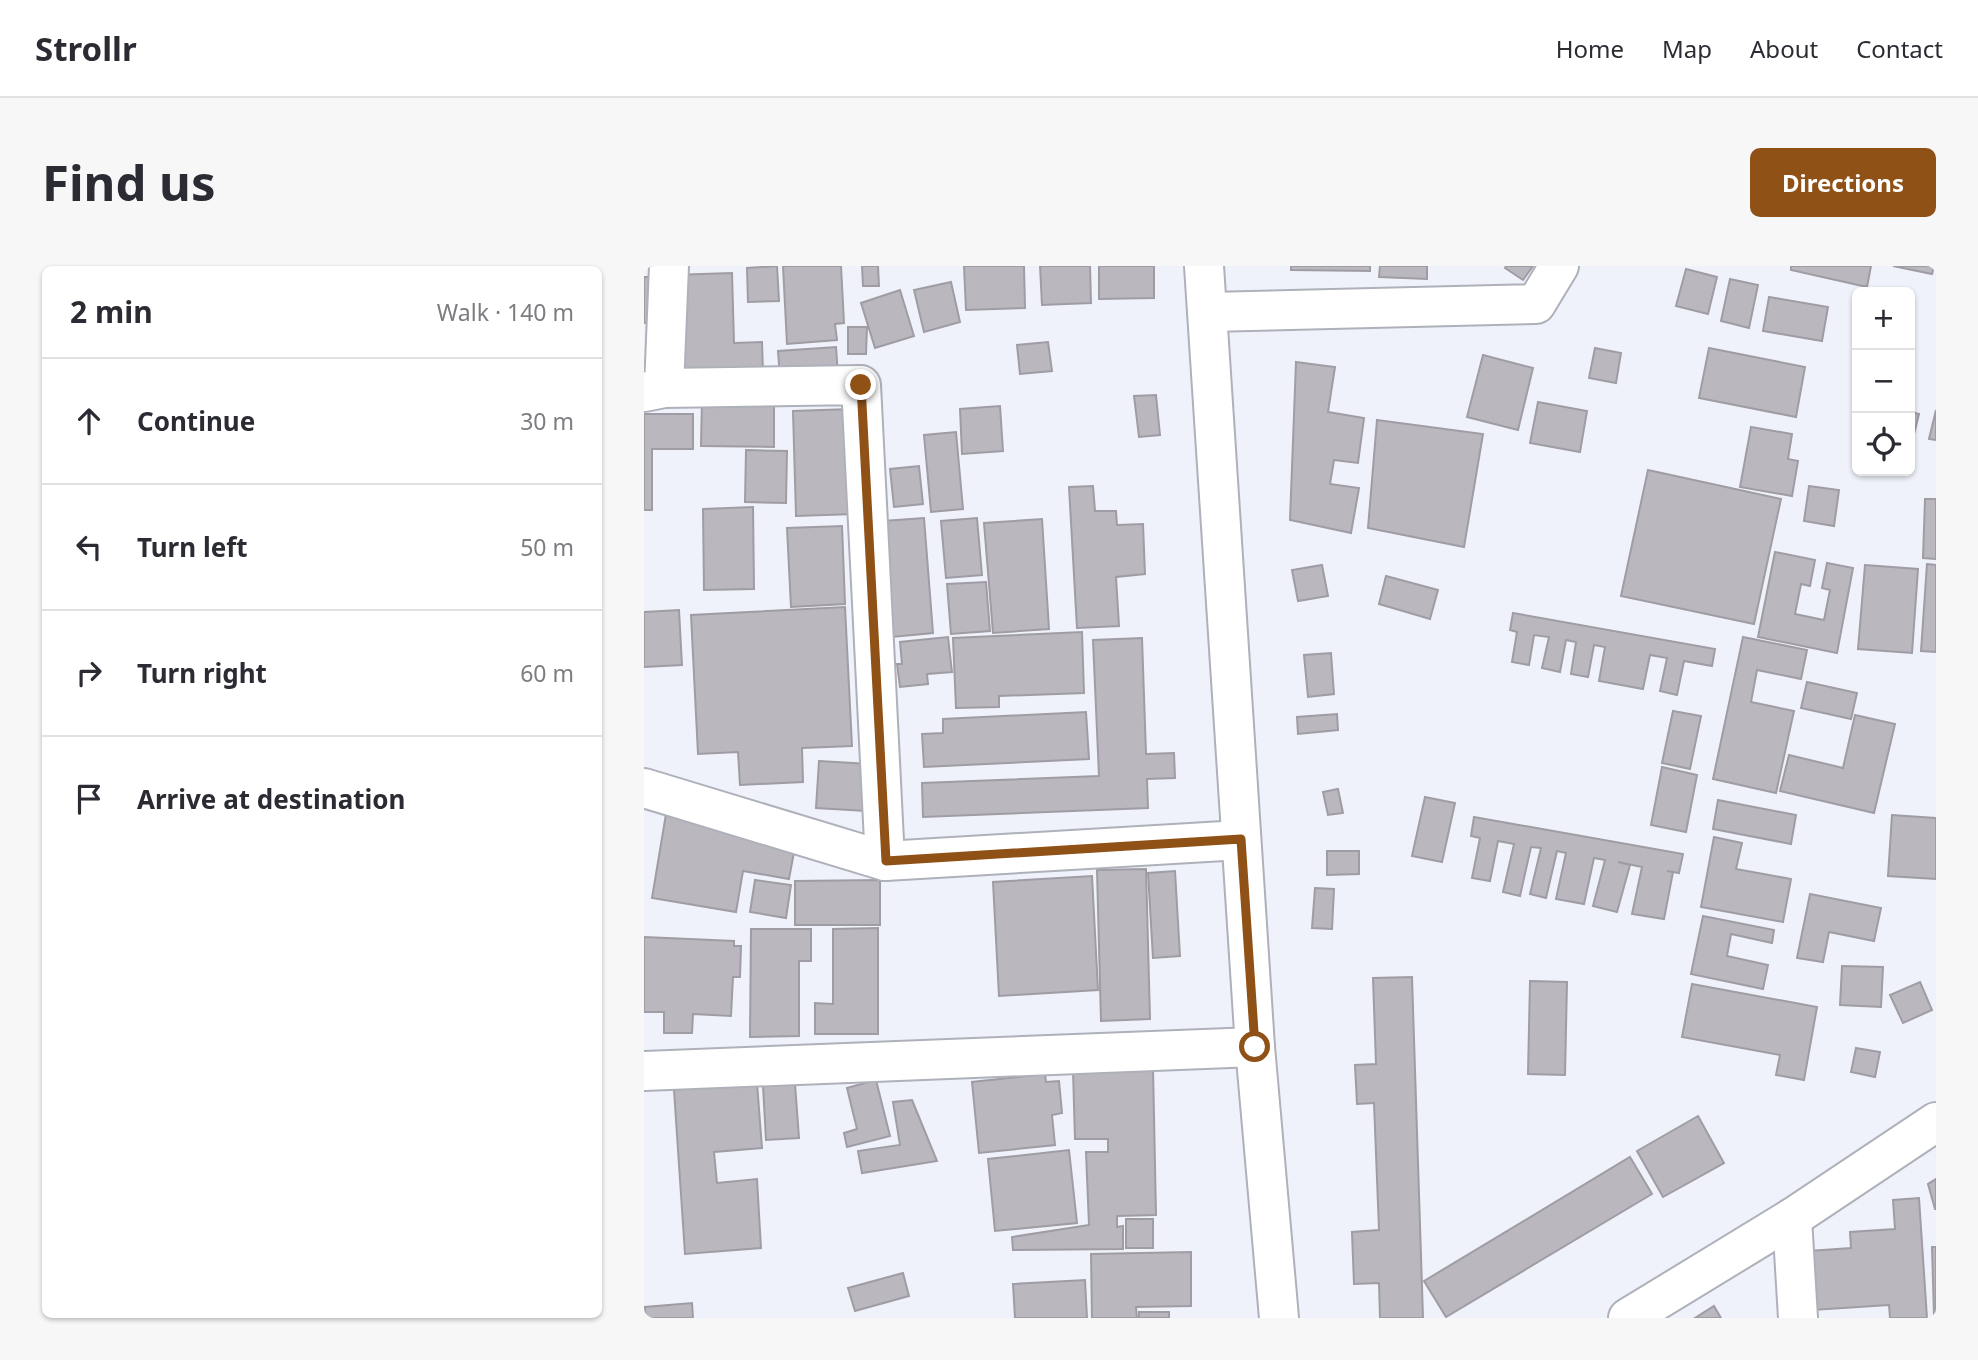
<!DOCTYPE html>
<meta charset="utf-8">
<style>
body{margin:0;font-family:"Noto Sans",sans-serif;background:#f7f7f7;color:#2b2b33}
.controls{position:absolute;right:21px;top:21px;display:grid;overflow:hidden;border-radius:10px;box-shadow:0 2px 5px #0004}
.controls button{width:63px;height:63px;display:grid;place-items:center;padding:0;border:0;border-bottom:2px solid #e1e1e2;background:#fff;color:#2b2b33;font:35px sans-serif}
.stop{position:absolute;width:21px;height:21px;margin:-16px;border:5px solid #8f5116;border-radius:50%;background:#fff}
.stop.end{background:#8f5116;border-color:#fff;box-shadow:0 2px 7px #0008}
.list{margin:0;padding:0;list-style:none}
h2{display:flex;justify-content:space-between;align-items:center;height:91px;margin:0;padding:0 28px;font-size:30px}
h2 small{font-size:23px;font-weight:400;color:#7c7c81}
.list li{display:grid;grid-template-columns:46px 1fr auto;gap:21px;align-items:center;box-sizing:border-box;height:126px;padding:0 28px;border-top:2px solid #e1e1e2}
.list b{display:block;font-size:26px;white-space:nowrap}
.list em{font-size:23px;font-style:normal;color:#7c7c81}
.icon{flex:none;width:38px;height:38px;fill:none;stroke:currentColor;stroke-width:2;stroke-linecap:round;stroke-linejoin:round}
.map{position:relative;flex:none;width:1292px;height:1052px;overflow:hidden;border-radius:10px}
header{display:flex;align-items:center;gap:42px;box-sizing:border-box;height:98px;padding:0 35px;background:#fff;border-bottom:2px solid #e1e1e2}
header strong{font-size:33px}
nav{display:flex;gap:38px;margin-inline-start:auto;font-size:24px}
.intro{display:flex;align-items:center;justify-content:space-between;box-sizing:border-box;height:168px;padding:0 42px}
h1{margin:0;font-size:49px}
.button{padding:18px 32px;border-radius:10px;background:#8f5116;color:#fff;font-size:24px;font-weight:700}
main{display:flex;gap:42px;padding:0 42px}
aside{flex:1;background:#fff;border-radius:10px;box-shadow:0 2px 5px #0004}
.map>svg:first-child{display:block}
</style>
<header>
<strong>Strollr</strong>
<nav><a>Home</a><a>Map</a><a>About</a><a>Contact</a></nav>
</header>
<div class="intro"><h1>Find us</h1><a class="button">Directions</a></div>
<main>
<aside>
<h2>2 min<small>Walk · 140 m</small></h2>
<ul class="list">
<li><svg class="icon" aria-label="ahead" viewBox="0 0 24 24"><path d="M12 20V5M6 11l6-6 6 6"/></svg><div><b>Continue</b></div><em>30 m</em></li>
<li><svg class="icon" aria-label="left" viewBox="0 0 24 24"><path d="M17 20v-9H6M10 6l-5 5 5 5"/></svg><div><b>Turn left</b></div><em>50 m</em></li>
<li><svg class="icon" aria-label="right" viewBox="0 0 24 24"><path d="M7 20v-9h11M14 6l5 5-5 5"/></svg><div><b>Turn right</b></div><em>60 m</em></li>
<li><svg class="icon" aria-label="arrive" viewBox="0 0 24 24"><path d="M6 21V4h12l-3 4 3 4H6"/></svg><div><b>Arrive at destination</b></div></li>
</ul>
</aside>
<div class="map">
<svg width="1292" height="1052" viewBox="0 0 1292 1052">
<rect width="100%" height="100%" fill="#eff2fa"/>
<!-- building -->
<g fill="#bab7bf" stroke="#9f9ca4" stroke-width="2">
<path d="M133,0L135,35L104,36L103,2Z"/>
<path d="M139,0H197L200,57L191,58L193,74L143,78Z"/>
<path d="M218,0H234L235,20H219Z"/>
<path d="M320,0H380L381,42L322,44Z"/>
<path d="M396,0H446L447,37L398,39Z"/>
<path d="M455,0H510V32L455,33Z"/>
<path d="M647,0H726V5L647,4Z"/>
<path d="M736,0H783V13L735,11Z"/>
<path d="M862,0H889L879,14L861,2Z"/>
<path d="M1147,0H1227L1223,21L1147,4Z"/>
<path d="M1249,0H1290L1288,8Z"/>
<path d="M1042,3L1073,11L1064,48L1032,40Z"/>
<path d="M88,7L90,77L118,76L119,107L31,111L27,9Z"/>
<path d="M0,11H10L12,57H0Z"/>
<path d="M1086,13L1114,19L1105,62L1077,55Z"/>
<path d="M307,16L316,56L280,66L270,24Z"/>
<path d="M256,24L270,70L231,82L217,37Z"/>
<path d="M1125,31L1184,41L1178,75L1119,65Z"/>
<path d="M204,61H223L222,88H204Z"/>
<path d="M404,76L408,105L376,108L373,79Z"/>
<path d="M192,81L194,109L136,112L134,85Z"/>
<path d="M951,82L977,87L972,117L945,112Z"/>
<path d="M1065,82L1161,101L1152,151L1055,132Z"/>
<path d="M839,89L889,102L874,164L823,151Z"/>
<path d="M652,96L691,101L684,146L720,152L714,197L690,194L686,218L715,222L707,267L646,254Z"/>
<path d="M512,129L516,169L495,171L490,130Z"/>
<path d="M58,133H130V181L57,180Z"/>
<path d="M894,136L943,145L936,186L886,177Z"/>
<path d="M356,140L359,185L318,188L316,143Z"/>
<path d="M206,143L210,248L152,250L149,145Z"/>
<path d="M1292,144V174L1285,173Z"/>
<path d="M1266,146L1275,148L1269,172H1266Z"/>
<path d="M0,148H49V183H8V244H0Z"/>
<path d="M733,154L839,168L820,281L724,262Z"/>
<path d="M1107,161L1148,168L1144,193L1154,195L1148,230L1096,221Z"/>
<path d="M312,166L319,243L287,246L280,169Z"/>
<path d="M102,184L143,185L142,237L101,236Z"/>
<path d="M275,200L279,238L250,241L246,203Z"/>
<path d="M1004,204L1137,233L1110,358L977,330Z"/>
<path d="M449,220L451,245H472L473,259L499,258L501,308L472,311L475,360L433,362L425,221Z"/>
<path d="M1165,220L1195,224L1190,260L1160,255Z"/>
<path d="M1281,233H1292V293L1279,292Z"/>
<path d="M109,241L110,323L60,324L59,243Z"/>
<path d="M280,252L289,367L248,371L239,255Z"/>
<path d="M333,252L338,309L302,312L297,255Z"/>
<path d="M398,253L405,363L349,367L340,257Z"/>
<path d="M198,260L201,338L147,341L143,262Z"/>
<path d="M1131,286L1171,294L1166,320L1157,318L1151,348L1180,354L1186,324L1178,322L1183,297L1209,302L1193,387L1114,371Z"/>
<path d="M1283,298L1292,299V386L1277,385Z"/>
<path d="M678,299L684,330L654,335L648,304Z"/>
<path d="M1221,299L1274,303L1268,387L1214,383Z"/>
<path d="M742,310L794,324L786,353L735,338Z"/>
<path d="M342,316L346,365L307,368L303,318Z"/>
<path d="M201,341L208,480L158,482L159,516L96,519L94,486L54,488L47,349Z"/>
<path d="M35,344L38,399L0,401V346Z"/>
<path d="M869,347L1071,383L1068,400L1040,395L1033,429L1016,425L1023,392L1006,389L999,423L955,415L961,381L950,379L944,411L927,408L932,376L922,374L916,406L898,402L905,371L890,369L885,399L868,396L873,366L866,364Z"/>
<path d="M438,366L440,427L355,430V441L312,442L309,372Z"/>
<path d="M304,371L308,406L283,408L284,418L256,421L253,398H258L256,376Z"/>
<path d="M1099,371L1163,384L1157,413L1113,404L1107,436L1150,445L1132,527L1069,513Z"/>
<path d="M498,372L502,488L530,487L531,512L503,513L504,542L279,551L278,517L455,510L449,374Z"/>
<path d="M687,387L690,428L664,431L660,389Z"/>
<path d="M1163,416L1213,427L1207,453L1157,442Z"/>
<path d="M1029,445L1057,450L1046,503L1018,497Z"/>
<path d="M442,446L445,493L280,501L278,468L299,467V453Z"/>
<path d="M693,448L694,464L654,468L653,451Z"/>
<path d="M1211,449L1251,458L1230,547L1136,525L1145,489L1199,502Z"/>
<path d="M175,495L225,498L222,545L172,542Z"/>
<path d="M1018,501L1053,509L1042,566L1007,559Z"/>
<path d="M694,523L699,547L684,549L679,526Z"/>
<path d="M781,531L811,537L798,596L768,590Z"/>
<path d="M1074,534L1152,549L1147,578L1069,563Z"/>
<path d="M22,548L153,570L145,613L99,605L92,646L8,632Z"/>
<path d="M1248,549L1292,552V613L1244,610Z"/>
<path d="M830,551L1039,588L1035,607L1023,605L1029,606L1020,653L988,648L998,601L974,596L986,599L973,646L949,640L961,594L950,592L940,638L912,633L922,587L913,585L902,632L886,628L897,582L887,581L876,630L859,626L870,578L854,575L846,615L828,612L836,572L827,570Z"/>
<path d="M1070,571L1098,577L1092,603L1147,613L1139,656L1057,641Z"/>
<path d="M683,585H715V608L683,609Z"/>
<path d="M502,603L506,753L457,755L453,604Z"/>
<path d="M531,605L536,690L509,692L504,607Z"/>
<path d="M448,610L454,724L355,730L349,616Z"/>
<path d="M111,614L147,619L142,652L106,646Z"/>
<path d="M236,614V659H151V615Z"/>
<path d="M671,622L690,623L688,663L668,662Z"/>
<path d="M1166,628L1237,642L1230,675L1185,666L1179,696L1153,692Z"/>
<path d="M1059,650L1130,664L1128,677L1087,668L1083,690L1124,699L1119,723L1047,708Z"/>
<path d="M234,662V768H171V737L189,738V663Z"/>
<path d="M107,663H167V695H155V770L106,771Z"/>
<path d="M0,671L90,675V680H97L96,711H89L87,750L49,748L48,767H20V746H0Z"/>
<path d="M1198,700L1239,701L1237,741L1196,739Z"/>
<path d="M768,711L779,1052H736L735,1017L710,1018L708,966L735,964L730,837L713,838L711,799L732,798L729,712Z"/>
<path d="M886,715L923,716L921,809L884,808Z"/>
<path d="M1276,716L1288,744L1259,757L1246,729Z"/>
<path d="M1048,718L1173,741L1160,814L1132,809L1136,789L1038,771Z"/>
<path d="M1212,782L1236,786L1231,811L1207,806Z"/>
<path d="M509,802L512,949L473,950V961L479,960V983L369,984L368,971L445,959L442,886H464V873H431L429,804Z"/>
<path d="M401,808L402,816L415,815L418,847L408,849L411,879L335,887L328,816Z"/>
<path d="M232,814L246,870L203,881L200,867L213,863L203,822Z"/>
<path d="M113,817L118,882L70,886L73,917L113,913L117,982L41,988L30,824Z"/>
<path d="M151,818L155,872L122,874L119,820Z"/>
<path d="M268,834L293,895L218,907L214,885L256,879L249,836Z"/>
<path d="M1054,850L1080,897L1019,931L993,885Z"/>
<path d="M425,884L433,957L351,965L344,893Z"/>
<path d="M986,891L1008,928L802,1051L780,1015Z"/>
<path d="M1292,913V943H1291L1284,918Z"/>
<path d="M1275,932L1283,1052H1246L1245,1039L1169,1044L1165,985L1207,982L1206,966L1251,963L1249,934Z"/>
<rect x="482" y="953" width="27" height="29"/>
<path d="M1288,981H1292V1049H1290Z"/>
<path d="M547,986V1040L492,1041L493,1052H448L447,988Z"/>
<path d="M259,1007L265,1030L211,1045L204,1022Z"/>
<path d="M441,1014L443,1052H371L369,1018Z"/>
<path d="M48,1037L49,1052H1V1041Z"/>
<path d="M1070,1040L1077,1052H1051Z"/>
<rect x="495" y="1046" width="30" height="6"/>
</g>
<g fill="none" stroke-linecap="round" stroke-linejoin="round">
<defs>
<g id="street">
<path d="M565,46L892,38L915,0"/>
<path d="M20,122L25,0"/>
<path d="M0,126L20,122L217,119L241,595"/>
<path d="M0,522L241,595L597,574"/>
<path d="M0,805L611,781"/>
<path d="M1148,952L1154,1052"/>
<path d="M984,1052L1148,952L1292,856"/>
</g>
<path id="secondary" d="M560,0L611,781L635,1052"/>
</defs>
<!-- street casing -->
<use href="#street" stroke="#aeb1b9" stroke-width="42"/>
<!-- secondary casing -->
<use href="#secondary" stroke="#aeb1b9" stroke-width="42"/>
<!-- street -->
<use href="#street" stroke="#fff" stroke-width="38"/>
<!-- secondary -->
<use href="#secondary" stroke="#fff" stroke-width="38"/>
</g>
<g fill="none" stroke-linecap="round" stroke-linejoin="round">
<!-- route -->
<path stroke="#8f5116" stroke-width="9" d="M217,119L242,595L597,573L611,781"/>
</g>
</svg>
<div class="controls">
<button>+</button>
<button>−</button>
<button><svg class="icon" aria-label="locate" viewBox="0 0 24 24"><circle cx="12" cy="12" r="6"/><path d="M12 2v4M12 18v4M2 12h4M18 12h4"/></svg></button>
</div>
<div class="stop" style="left:611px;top:781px"></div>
<div class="stop end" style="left:217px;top:119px"></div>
</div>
</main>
